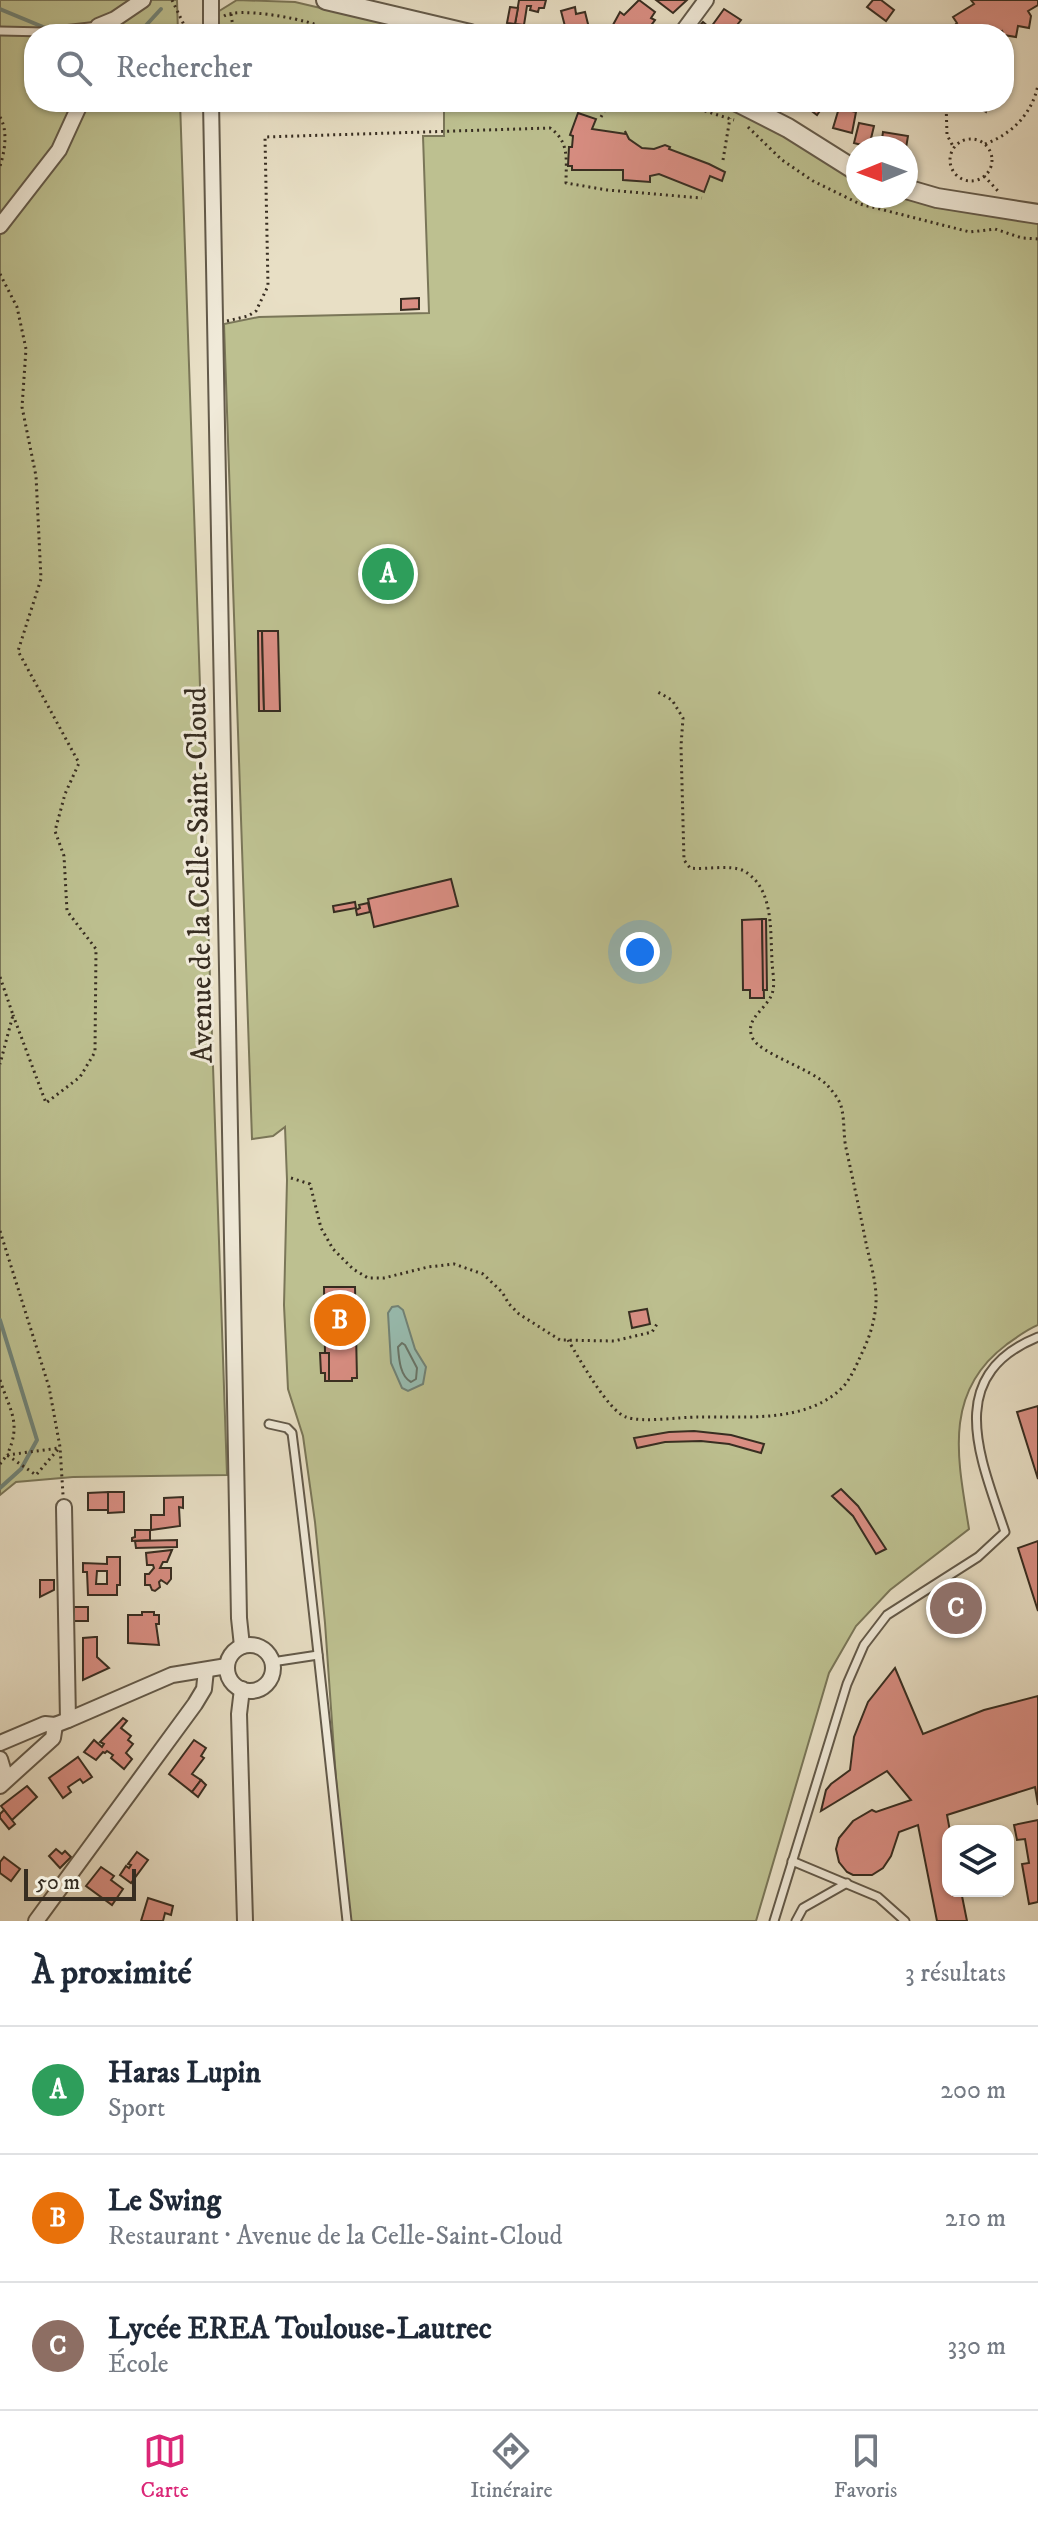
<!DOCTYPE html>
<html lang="fr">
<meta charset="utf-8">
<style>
body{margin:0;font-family:"IM FELL DW Pica",serif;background:#f2f2f3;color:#1f2937}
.controls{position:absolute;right:24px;bottom:24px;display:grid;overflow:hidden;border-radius:16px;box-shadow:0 2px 6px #0004}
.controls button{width:72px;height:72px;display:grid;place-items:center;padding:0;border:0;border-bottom:2px solid #e0e1e3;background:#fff;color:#1f2937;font:40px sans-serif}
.compass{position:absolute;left:846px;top:136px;width:72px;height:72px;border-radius:50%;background:#fff;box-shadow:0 2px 6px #0004;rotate:269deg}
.scale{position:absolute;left:24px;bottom:20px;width:112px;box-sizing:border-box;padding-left:8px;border:4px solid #372d21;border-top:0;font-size:22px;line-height:28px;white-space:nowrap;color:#372d21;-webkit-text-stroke:6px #f0ead9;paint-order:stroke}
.you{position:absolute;left:640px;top:952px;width:28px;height:28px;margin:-20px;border:6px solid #fff;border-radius:50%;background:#1a73e8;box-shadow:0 0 0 12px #1a73e833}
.badge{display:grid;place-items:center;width:52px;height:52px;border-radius:50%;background:#db2777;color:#fff;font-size:26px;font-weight:700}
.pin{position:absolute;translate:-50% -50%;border:4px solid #fff;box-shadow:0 2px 8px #0006}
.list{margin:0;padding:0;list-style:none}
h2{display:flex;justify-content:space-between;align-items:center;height:104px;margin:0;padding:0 32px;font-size:34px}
h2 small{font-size:26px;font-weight:400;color:#747a83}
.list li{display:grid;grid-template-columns:52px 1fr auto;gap:24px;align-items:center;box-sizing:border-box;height:128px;padding:0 32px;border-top:2px solid #e0e1e3}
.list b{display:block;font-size:30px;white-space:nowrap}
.list p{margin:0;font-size:26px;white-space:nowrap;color:#747a83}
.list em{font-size:26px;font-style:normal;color:#747a83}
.icon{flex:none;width:44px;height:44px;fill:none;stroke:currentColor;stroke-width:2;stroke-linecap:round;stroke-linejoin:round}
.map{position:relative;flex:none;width:1038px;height:1921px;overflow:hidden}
.search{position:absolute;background:#fff;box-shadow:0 2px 6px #0004;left:24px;right:24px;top:24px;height:88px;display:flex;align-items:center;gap:20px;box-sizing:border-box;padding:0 28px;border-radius:32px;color:#747a83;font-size:30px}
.sheet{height:488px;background:#fff}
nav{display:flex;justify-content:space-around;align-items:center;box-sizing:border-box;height:112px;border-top:2px solid #e0e1e3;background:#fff;font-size:22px;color:#747a83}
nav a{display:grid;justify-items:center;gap:4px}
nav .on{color:#db2777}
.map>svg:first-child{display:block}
</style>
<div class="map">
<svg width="1038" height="1921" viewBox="0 0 1038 1921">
<rect width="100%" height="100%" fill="#e8dfc5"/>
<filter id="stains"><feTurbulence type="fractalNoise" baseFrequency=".0025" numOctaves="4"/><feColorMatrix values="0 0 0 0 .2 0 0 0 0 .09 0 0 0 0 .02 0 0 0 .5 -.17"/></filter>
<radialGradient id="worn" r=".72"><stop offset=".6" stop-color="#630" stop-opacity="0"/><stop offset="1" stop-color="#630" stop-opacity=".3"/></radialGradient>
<!-- green -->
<g fill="#bdc090" stroke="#7a7658" stroke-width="2">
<path d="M0,0H177L178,34H34V102H180L227,1475L73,1477L16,1482L0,1495Z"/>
<path d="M237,0L295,2L431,34H217L216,13Z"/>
<path d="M444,102H720L751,114L858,180V196H898L947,207L1038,219V1325C1026,1330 1017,1337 1006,1345C942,1393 958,1460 969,1529L890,1590L856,1626L829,1673L756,1921H346L325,1623L315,1522L303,1436L288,1389L284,1305L287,1180L285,1127L273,1136L252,1139L224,324L259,317L429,313L423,136H444Z"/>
</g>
<!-- water -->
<path fill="#98bdb1" stroke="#718377" stroke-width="2" d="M398,1306L403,1310L415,1349L426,1367L423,1384L408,1391L402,1388L391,1363L388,1313L392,1307Z"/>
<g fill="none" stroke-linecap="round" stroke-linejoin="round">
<!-- shore -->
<path stroke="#687569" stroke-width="2" d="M402,1343L405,1345L417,1368L416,1379L411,1382C400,1376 399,1359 398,1347Z"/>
<!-- stream -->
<g stroke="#718377" stroke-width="4">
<path d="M0,9L60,34"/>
<path d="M138,34L161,9"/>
<path d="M0,1320L37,1440L21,1469L0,1488"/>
</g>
</g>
<!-- building -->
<g fill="#d98e83" stroke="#372d21" stroke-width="2" fill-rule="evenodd">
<path d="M519,0H546L544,8H539L538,12L530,10L531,6H527L524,25L515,24Z"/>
<path d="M639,0L655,12L651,18L655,20L646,32L638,26L635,31L639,34H608L620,12L624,15Z"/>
<path d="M656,0H687L673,13Z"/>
<path d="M873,0H881L894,10L886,21L867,7Z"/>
<path d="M971,0H1038V5L1028,11L1031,16L1029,28L1018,26L1016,37L1004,35L1002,31L998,34H955V25L957,23L953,17L974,4Z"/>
<path d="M510,7L518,8L515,24L507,23Z"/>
<path d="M575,7L576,14L585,12L589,28L580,30L581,33L567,34L561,11Z"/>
<path d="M724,9L741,20L730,34H706Z"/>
<path d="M703,22L710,28L706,34H699L695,31Z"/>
<path d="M826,102L817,115L801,103V102Z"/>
<path d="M969,102H989L986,112Z"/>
<path d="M839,108L856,112L852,133L833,128Z"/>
<path d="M578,113L596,119L592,129L626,134L625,131L629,139L642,148L654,149L665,145L670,147L669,149L709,164L725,172L722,181L710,176L704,192L659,174L650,176V182L623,180V170H572V166H568L569,147H572L573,136L570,135Z"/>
<path d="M859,123L874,126L869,147L854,143Z"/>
<path d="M883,132L908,136L906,148L881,146Z"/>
<path d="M419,298V309L401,310V299Z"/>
<path d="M258,631H262L264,711H259Z"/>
<path d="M262,631H278L280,711H264Z"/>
<path d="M451,879L458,906L374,927L368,899Z"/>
<path d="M355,902L356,908L334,912L333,906Z"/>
<path d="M368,903L370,912L357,915L356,910L360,908L359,905Z"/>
<path d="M762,919L764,998H750V990H743L742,920Z"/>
<path d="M762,919H766L767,990H763Z"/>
<path d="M324,1287H355L357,1378H352V1381H329V1353H325Z"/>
<path d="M647,1309L650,1324L632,1328L629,1312Z"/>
<path d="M320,1353H329V1381H325V1373H321Z"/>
<path d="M1038,1406V1479L1017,1412Z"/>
<path d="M694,1431L731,1435L764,1444L761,1453L729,1444L701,1441L665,1442L637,1448L634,1438L669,1432Z"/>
<path d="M841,1489L858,1506L886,1549L876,1554L853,1516L832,1496Z"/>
<path d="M108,1492H124V1512L108,1513Z"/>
<path d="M108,1492V1510H88V1493Z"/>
<path d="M183,1497V1508L179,1507L180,1526L151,1530V1515H164V1498Z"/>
<path d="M135,1530H150V1540L132,1541V1538L135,1537Z"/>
<path d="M177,1540V1547L136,1548L135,1541Z"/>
<path d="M1038,1541V1611L1018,1548Z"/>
<path d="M172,1550L167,1562H163L160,1568H171V1579L167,1584L161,1580L159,1582L160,1587L155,1591L152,1590L150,1585H145V1574H149L154,1568L153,1565H147L146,1553Z"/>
<path d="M107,1557H120V1585H117V1595H88L87,1572H83V1563L107,1564ZM97,1571H107V1584H96Z"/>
<path d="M40,1580H54V1590L40,1597Z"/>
<rect x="74" y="1607" width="14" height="14"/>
<path d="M142,1612H154V1615H159V1624H156L159,1645L128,1643V1615H142Z"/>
<path d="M95,1637H97V1657L109,1668L83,1680V1638Z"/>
<path d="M895,1668L923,1734L984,1710L1038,1696V1805L1035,1787L947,1815L950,1831H948V1891H961L967,1921H937L918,1825L899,1832L891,1856L883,1868L872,1875H853L847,1872L839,1862L836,1849L839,1838L853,1821L872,1810L876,1812L911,1800L887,1771L821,1811L826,1790L831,1784L850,1770L854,1737L868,1702Z"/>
<path d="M123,1718L127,1721L121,1728L131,1736L128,1740L133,1744L126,1753L132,1759L124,1769L111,1758L113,1755L107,1751L105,1753L103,1752L96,1760L84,1752L94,1740L102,1747L104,1744L100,1742Z"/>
<path d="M194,1740L206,1748L201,1756L204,1758L192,1774L201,1780L192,1792L169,1774Z"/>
<path d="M78,1757L92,1777L83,1783L80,1779L68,1787L71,1792L63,1798L49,1778Z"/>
<path d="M201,1780L206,1785L198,1797L192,1792Z"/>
<path d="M27,1786L37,1797L12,1820L1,1806Z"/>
<path d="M4,1810L15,1824L9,1829L0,1818V1814Z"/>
<path d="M1038,1820V1902L1029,1904L1022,1864L1029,1863L1025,1839L1017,1840L1014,1825Z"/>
<path d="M56,1849L62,1854L65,1851L71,1857L60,1868L49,1856Z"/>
<path d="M137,1852L148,1860L131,1883L120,1875L126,1866L129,1868L131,1865L128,1864Z"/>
<path d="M4,1857L20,1869L11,1881L0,1873V1862Z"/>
<path d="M101,1867L114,1876L111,1880L123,1889L112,1905L86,1886Z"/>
<path d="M148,1898L173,1906L171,1915L165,1913L163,1921H141Z"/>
</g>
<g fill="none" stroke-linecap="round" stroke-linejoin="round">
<defs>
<g id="service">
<path d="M0,31L46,32L98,26"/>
<path d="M269,1424L287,1428L292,1433C313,1595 329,1758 347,1921"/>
<path d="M272,1662L318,1655"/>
<path d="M792,1861L878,1897L905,1921"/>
<path d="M774,1921L847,1684L864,1645L887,1615L978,1557L1005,1532C981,1459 942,1376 1038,1337"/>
<path d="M796,1921L803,1908L847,1883"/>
</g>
<g id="minor">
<path d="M211,0V34"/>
<path d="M98,26L115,19L143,0"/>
<path d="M681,34L706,0"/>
<path d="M211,102L239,1618L242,1646"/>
<path d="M0,226L59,150L81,102"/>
<path d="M64,1507L68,1720"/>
<circle cx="250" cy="1668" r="23"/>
<path d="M242,1689L239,1714L245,1921"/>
<path d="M0,1743L45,1724L55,1725L68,1720L172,1675L227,1666"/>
<path d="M0,1759L6,1779"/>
<path d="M0,1786L53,1738L55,1725"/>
<path d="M36,1921L195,1704L204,1689L206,1670"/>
</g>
<g id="tertiary">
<path d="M326,0L470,34"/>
<path d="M737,102L788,128L858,172"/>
<path d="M906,189L937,198L1038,214"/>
</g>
</defs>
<!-- service casing -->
<use href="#service" stroke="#635a4a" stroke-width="11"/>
<!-- minor casing -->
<use href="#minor" stroke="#635a4a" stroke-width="18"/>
<!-- tertiary casing -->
<use href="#tertiary" stroke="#635a4a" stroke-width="22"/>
<!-- path -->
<g stroke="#372d21" stroke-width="3" stroke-dasharray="2 4" stroke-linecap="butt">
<path d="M172,0L185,27"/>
<path d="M231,14L234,34"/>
<path d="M224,16C239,7 296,18 314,24C321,26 326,30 331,34"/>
<path d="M170,34L185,27L199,26"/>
<path d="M676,102L734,120"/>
<path d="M946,102L947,135L954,148"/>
<path d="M230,111L232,102"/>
<path d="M0,117C8,130 5,151 0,166"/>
<path d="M601,117L609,102"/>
<path d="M748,127L782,160L813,181L860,204L970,232L995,229L1022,238L1038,239"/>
<circle cx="971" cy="160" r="21"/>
<path d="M985,144C1012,134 1032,114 1038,85"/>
<path d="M723,160L730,118"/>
<path d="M984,176L998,191"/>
<path d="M0,274L17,307L26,349L22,407L36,476L41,579L18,651L79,763L65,794L55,831L64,856L67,911L96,949L95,1052L80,1077L46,1103L13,1015"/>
<path d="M227,321L248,316L256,311L268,286L265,137L550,128C570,142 566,160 566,183L607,190L702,198"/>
<path d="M0,977L13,1015L0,1064"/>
<path d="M291,1178L310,1184L321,1228L333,1249L353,1269L368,1278H384L428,1267L454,1264L483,1274L502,1292L509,1304L519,1314L560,1340L614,1341L652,1332L657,1324"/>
<path d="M0,1231L49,1387L60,1447L63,1495"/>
<path d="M568,1340C579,1358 608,1411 626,1417C642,1423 679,1417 698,1417C745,1416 806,1424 843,1387C851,1378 856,1366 861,1355C869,1339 875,1321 876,1303C877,1283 870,1262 866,1243C860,1212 853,1180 846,1148C843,1134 845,1120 841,1106C839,1099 833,1092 828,1086C811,1068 759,1054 752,1037C744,1017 770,1008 773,990C775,981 772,969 772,960C770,930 774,888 744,871C730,864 706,870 690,868L684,860L681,746L683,718L672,700L656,691"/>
<path d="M0,1380C10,1411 22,1423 7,1455"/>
<path d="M7,1455L59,1448"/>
<path d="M0,1464L7,1455L36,1475L60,1447"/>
</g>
<!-- service -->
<use href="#service" stroke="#f0ead9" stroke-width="7"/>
<!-- minor -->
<use href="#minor" stroke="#f0ead9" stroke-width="14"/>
<!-- tertiary -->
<use href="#tertiary" stroke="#f0ead9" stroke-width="18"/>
</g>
<g text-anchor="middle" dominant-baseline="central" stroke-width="6" stroke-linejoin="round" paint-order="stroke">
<!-- street labels -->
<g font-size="30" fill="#372d21" stroke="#f0ead9">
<text transform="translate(200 875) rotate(-91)">Avenue de la Celle-Saint-Cloud</text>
</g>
</g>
<rect width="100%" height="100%" filter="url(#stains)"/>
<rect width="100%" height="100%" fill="url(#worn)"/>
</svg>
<div class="controls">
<button><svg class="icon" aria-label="layers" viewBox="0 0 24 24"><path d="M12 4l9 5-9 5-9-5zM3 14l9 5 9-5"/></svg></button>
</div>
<svg class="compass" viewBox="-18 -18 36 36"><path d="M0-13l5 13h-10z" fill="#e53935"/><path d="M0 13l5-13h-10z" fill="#747a83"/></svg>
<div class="scale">50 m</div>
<div class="you"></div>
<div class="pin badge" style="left:388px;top:574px;background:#2e9e5b">A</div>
<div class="pin badge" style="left:340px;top:1320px;background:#e8710a">B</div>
<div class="pin badge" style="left:956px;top:1608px;background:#8d6e63">C</div>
<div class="search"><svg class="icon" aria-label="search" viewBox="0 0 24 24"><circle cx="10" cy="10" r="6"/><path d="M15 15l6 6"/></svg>Rechercher</div>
</div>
<section class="sheet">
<h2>À proximité<small>3 résultats</small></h2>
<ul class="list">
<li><span class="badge" style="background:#2e9e5b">A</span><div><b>Haras Lupin</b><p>Sport</p></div><em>200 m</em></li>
<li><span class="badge" style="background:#e8710a">B</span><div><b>Le Swing</b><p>Restaurant · Avenue de la Celle-Saint-Cloud</p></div><em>210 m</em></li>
<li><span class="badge" style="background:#8d6e63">C</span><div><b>Lycée EREA Toulouse-Lautrec</b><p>École</p></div><em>330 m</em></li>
</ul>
</section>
<nav>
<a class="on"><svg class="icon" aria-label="map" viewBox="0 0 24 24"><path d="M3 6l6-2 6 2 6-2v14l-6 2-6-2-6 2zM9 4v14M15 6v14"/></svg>Carte</a>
<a><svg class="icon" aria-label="directions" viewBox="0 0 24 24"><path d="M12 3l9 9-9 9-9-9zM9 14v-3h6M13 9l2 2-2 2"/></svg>Itinéraire</a>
<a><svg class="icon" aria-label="saved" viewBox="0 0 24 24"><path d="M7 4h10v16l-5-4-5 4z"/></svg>Favoris</a>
</nav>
